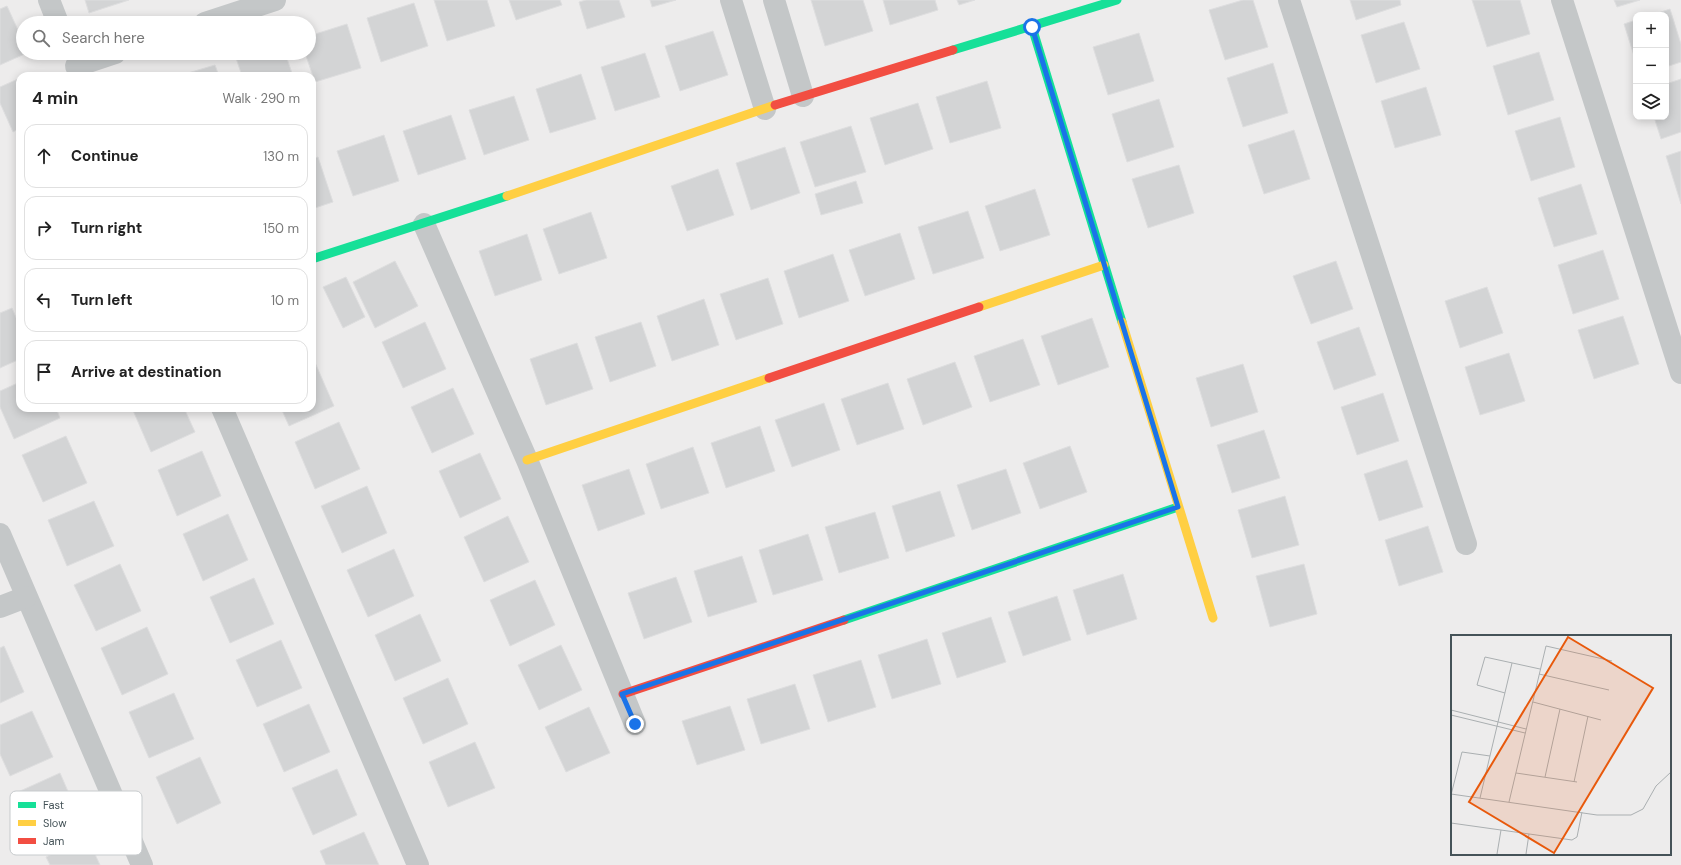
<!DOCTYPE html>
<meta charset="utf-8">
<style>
body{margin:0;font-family:"DM Sans",sans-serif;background:#f6f6f6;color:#222}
.controls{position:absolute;right:12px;top:12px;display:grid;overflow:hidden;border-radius:8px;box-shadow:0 2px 10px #0003}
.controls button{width:36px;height:36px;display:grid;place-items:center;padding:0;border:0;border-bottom:1px solid #e0e0e0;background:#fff;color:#222;font:20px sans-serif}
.stop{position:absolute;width:12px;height:12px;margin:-9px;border:3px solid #1a73e8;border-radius:50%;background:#fff}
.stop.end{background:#1a73e8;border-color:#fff;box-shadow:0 1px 4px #0008}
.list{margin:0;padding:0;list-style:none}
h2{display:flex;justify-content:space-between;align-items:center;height:52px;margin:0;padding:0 16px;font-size:17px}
h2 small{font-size:13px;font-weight:400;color:#767676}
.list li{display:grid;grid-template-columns:26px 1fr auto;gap:12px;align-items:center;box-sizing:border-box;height:64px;margin:0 8px 8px;padding:0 8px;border:1px solid #e0e0e0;border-radius:12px}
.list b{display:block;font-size:15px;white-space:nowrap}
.list em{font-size:13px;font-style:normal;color:#767676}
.icon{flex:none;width:22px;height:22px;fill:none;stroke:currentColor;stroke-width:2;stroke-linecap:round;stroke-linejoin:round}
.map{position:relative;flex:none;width:1681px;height:865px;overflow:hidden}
.search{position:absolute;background:#fff;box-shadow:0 2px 10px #0003;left:16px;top:16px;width:300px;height:44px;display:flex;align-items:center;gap:10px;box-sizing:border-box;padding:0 14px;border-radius:22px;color:#767676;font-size:15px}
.panel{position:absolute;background:#fff;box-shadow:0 2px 10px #0003;left:16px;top:72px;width:300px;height:340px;border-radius:12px}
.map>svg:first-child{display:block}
</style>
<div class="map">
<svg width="1681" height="865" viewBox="0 0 1681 865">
<rect width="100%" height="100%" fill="#edecec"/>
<!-- building -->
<g fill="#d3d4d5" stroke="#dededf">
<path d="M85,0H129L89,13Z"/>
<path d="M434,0H487L495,26L447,41Z"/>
<path d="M509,0H560L562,5L516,20Z"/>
<path d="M586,0H619L625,17L587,29L579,2Z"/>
<path d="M650,0H676L652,7Z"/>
<path d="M811,0H863L873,31L825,46Z"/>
<path d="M883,0H935L938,10L890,25Z"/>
<path d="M957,0H975L959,5Z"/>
<path d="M1243,0H1253L1268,47L1225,60L1209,10Z"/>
<path d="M1350,0H1400L1401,5L1356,20Z"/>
<path d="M1472,0H1520L1530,34L1487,47Z"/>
<path d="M1614,0H1640L1617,7Z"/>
<path d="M414,3L428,46L381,62L367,18Z"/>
<path d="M7,6L23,41V53H27L0,65V9Z"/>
<path d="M1670,9L1681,44V62L1666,67V15H1652Z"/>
<path d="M1636,20V62L1624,24Z"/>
<path d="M1404,22L1420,69L1376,83L1361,35Z"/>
<path d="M347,24L361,68L315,82L305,53H309V36Z"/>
<path d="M713,31L728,75L680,91L665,46Z"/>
<path d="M1139,33L1154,81L1108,95L1093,47Z"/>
<path d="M1539,52L1554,100L1508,115L1493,66Z"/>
<path d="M252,53H285L293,76H242L236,58Z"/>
<path d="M645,53L660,97L615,111L601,67Z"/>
<path d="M1273,63L1288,113L1243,127L1227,78Z"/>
<path d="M215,65L219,76H178Z"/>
<path d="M581,74L596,119L550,133L536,89Z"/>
<path d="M20,78V128L13,132L0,103V87Z"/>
<path d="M1681,79V132L1661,139L1654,117H1666V84Z"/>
<path d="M987,81L1001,128L950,143L936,97Z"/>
<path d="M1426,87L1441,135L1395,148L1381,101Z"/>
<path d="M514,96L529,140L484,155L469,110Z"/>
<path d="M1159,99L1174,147L1127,162L1112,114Z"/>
<path d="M918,103L933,149L885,165L870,118Z"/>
<path d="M451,115L466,159L418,175L403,131Z"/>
<path d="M1560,117L1575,167L1531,181L1515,131Z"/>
<path d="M851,126L866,172L815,187L800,142Z"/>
<path d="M1294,130L1310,179L1264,194L1248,145Z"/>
<path d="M384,135L399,181L353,196L337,151Z"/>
<path d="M785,147L800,193L751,210L736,163Z"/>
<path d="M1681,151V204L1666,156Z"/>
<path d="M318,157L333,202L312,209V159Z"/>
<path d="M1179,165L1194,213L1148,228L1132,179Z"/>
<path d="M718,169L734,215L687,231L671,186Z"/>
<path d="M856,181L863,203L821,215L815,194Z"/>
<path d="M1581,184L1597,234L1554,247L1538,198Z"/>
<path d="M1035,189L1050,235L1000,251L985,206Z"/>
<path d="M968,211L984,258L933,274L918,227Z"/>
<path d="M591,212L607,258L559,274L543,229Z"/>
<path d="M900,233L915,279L865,296L849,250Z"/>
<path d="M527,234L542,280L495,296L479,251Z"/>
<path d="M1603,250L1619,299L1573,314L1558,265Z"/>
<path d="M833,254L849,301L799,318L784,271Z"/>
<path d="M395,261L418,306L375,328L353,282Z"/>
<path d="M1336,261L1353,309L1311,324L1293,276Z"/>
<path d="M346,277L365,317L343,328L323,287Z"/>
<path d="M768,278L783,324L736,340L720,294Z"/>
<path d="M1487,287L1503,333L1460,348L1445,301Z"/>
<path d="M704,299L719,345L672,361L657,316Z"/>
<path d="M12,308L20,327V359L0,368V313Z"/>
<path d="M1623,316L1639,364L1594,379L1578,330Z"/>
<path d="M1092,318L1109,367L1058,385L1041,336Z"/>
<path d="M425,322L446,369L403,388L382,342Z"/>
<path d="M641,322L656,366L610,382L595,337Z"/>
<path d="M1359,327L1376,375L1334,390L1317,342Z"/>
<path d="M1023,339L1040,385L990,402L974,356Z"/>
<path d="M577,343L593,389L546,405L530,359Z"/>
<path d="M1509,353L1525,401L1480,415L1465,367Z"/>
<path d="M313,358L334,406L289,426L281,408H312Z"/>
<path d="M955,362L972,407L923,425L907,379Z"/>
<path d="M1243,364L1258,412L1211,427L1196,378Z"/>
<path d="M20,382V408H56L60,418L14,439L0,407V391Z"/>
<path d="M888,383L904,429L857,445L841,399Z"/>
<path d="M453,388L474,434L432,453L411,407Z"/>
<path d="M1383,393L1399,441L1357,455L1341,407Z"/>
<path d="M824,403L840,450L792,467L775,420Z"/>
<path d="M132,408H184L195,432L151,452Z"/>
<path d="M339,422L360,469L315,489L295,442Z"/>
<path d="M760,426L775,471L726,488L711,443Z"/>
<path d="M1264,430L1280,478L1232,493L1217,445Z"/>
<path d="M66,436L87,483L43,502L22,455Z"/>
<path d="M1070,446L1087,492L1040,509L1023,463Z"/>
<path d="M693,447L709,493L661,509L646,464Z"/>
<path d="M202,451L221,496L177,516L158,470Z"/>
<path d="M480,453L501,499L460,518L439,471Z"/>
<path d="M1407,460L1423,507L1379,521L1364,474Z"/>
<path d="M629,469L645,514L598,531L582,485Z"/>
<path d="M1006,469L1021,513L972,530L957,485Z"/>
<path d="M367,486L387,533L342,553L321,506Z"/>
<path d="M940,491L955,536L906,552L892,506Z"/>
<path d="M1285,496L1299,545L1252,558L1238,510Z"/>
<path d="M94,501L114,546L67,566L48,520Z"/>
<path d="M875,512L889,558L839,573L825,527Z"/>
<path d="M228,514L248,560L203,581L183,534Z"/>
<path d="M508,516L529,562L484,582L464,537Z"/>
<path d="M1428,526L1443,572L1399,586L1385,540Z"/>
<path d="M808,534L823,580L773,595L759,550Z"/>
<path d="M394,549L414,596L368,617L347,570Z"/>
<path d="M742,556L757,602L708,617L694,571Z"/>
<path d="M120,564L141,611L96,631L74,585Z"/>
<path d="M1304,564L1317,614L1270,627L1256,576Z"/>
<path d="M1123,574L1137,619L1087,635L1073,590Z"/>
<path d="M676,577L692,622L644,639L628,593Z"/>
<path d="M254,578L274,624L230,643L210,597Z"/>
<path d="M535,580L555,625L510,646L490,600Z"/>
<path d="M1057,596L1071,640L1023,656L1008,612Z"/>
<path d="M420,614L441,661L395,681L375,635Z"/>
<path d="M991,617L1006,662L957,678L942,633Z"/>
<path d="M147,627L168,674L122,695L101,648Z"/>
<path d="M927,639L941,684L892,699L878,655Z"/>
<path d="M281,640L302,688L257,707L236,660Z"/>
<path d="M561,645L582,690L539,710L518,665Z"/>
<path d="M4,646L24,692L0,703V648Z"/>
<path d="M861,660L876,707L828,722L813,675Z"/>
<path d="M448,678L468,724L423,744L403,698Z"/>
<path d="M795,684L810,729L761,744L747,699Z"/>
<path d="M174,693L194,739L149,758L129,712Z"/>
<path d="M309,704L330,752L284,772L263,724Z"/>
<path d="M730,706L745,750L697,765L682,721Z"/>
<path d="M589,707L610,753L566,772L545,727Z"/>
<path d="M32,711L53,757L10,776L0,754V725Z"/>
<path d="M475,742L495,788L448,807L429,762Z"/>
<path d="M200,757L221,803L177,824L156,777Z"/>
<path d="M337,769L357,815L313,835L292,788Z"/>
<path d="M60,773L80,819L39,838L18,792Z"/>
<path d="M364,832L379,865H326L320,851Z"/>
<path d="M87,837L100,865H50L46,857Z"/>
</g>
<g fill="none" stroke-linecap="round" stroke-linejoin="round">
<!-- street -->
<g stroke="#c4c7c8" stroke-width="22">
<path d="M49,0L58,23"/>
<path d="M731,0L765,109"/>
<path d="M774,0L803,96"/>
<path d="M1289,0L1466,544"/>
<path d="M1562,0L1681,373"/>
<path d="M205,23L275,0"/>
<path d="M76,66L115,53"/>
<path d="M424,224L527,460L635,724"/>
<path d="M222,408L418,865"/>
<path d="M0,534L142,865"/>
<path d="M0,607L26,597"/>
</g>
<!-- fast -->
<g stroke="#16e098" stroke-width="9">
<path d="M1032,27L1122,322"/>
<path d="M953,50L1117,0"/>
<path d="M312,259L507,196"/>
<path d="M844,620L1178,507"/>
</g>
<!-- slow -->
<g stroke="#ffcf43" stroke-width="9">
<path d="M507,196L775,105"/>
<path d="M979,307L1104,265"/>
<path d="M1122,322L1213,618"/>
<path d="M527,460L769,378"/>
</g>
<!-- jam -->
<g stroke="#f24e42" stroke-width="9">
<path d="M775,105L953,50"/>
<path d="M769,378L979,307"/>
<path d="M623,694L844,620"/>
</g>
</g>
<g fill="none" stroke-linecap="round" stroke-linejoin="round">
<!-- route -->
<path stroke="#1a73e8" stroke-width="5" d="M635,724L622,694L1178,507L1032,27"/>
</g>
<!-- overview -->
<g transform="translate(1451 635)">
<rect width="220" height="220" fill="#edecec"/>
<path fill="none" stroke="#aaafb1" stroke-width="1" d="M88,39L158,55M54,58L26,50L34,22L89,34M82,67L150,85M0,75L75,94M0,80L74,98M65,138L126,147M94,142L109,74M123,147L137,81M0,159L146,180H180L192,174L205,151L220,137M0,160L11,117L39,121M29,163L61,28M58,167L95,11L161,26M0,188L121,205L126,202L131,177M46,219L50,195M75,219L78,199"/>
<path fill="#e8590c" fill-opacity="0.15" stroke="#e8590c" stroke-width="2" d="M117,2L202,53L103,218L18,167Z"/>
<rect width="220" height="220" fill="none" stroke="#455358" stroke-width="2"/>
</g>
<!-- legend -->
<rect x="10" y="791" width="132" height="64" rx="6" fill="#fff" stroke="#c7cbcd" stroke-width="1"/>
<rect x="18" y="802" width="18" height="6" fill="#16e098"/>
<rect x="18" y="820" width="18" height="6" fill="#ffcf43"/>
<rect x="18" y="838" width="18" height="6" fill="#f24e42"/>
<g font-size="11" fill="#455358">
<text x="43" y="809">Fast</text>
<text x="43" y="827">Slow</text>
<text x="43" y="845">Jam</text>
</g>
</svg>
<div class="controls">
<button>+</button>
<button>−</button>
<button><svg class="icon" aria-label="layers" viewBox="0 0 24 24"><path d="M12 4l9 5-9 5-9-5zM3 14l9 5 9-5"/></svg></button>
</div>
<div class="stop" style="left:1032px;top:27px"></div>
<div class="stop end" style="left:635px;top:724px"></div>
<div class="search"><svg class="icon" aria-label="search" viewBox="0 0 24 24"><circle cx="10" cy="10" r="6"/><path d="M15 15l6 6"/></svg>Search here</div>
<section class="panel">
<h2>4 min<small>Walk · 290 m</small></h2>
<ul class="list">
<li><svg class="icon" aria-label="ahead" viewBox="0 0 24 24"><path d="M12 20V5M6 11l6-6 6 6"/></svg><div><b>Continue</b></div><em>130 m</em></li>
<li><svg class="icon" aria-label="right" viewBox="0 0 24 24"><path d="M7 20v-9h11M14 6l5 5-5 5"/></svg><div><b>Turn right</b></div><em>150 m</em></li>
<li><svg class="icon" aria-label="left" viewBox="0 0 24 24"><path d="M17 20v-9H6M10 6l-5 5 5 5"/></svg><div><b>Turn left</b></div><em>10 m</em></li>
<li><svg class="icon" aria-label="arrive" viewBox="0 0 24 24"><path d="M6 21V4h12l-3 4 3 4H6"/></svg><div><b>Arrive at destination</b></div></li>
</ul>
</section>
</div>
